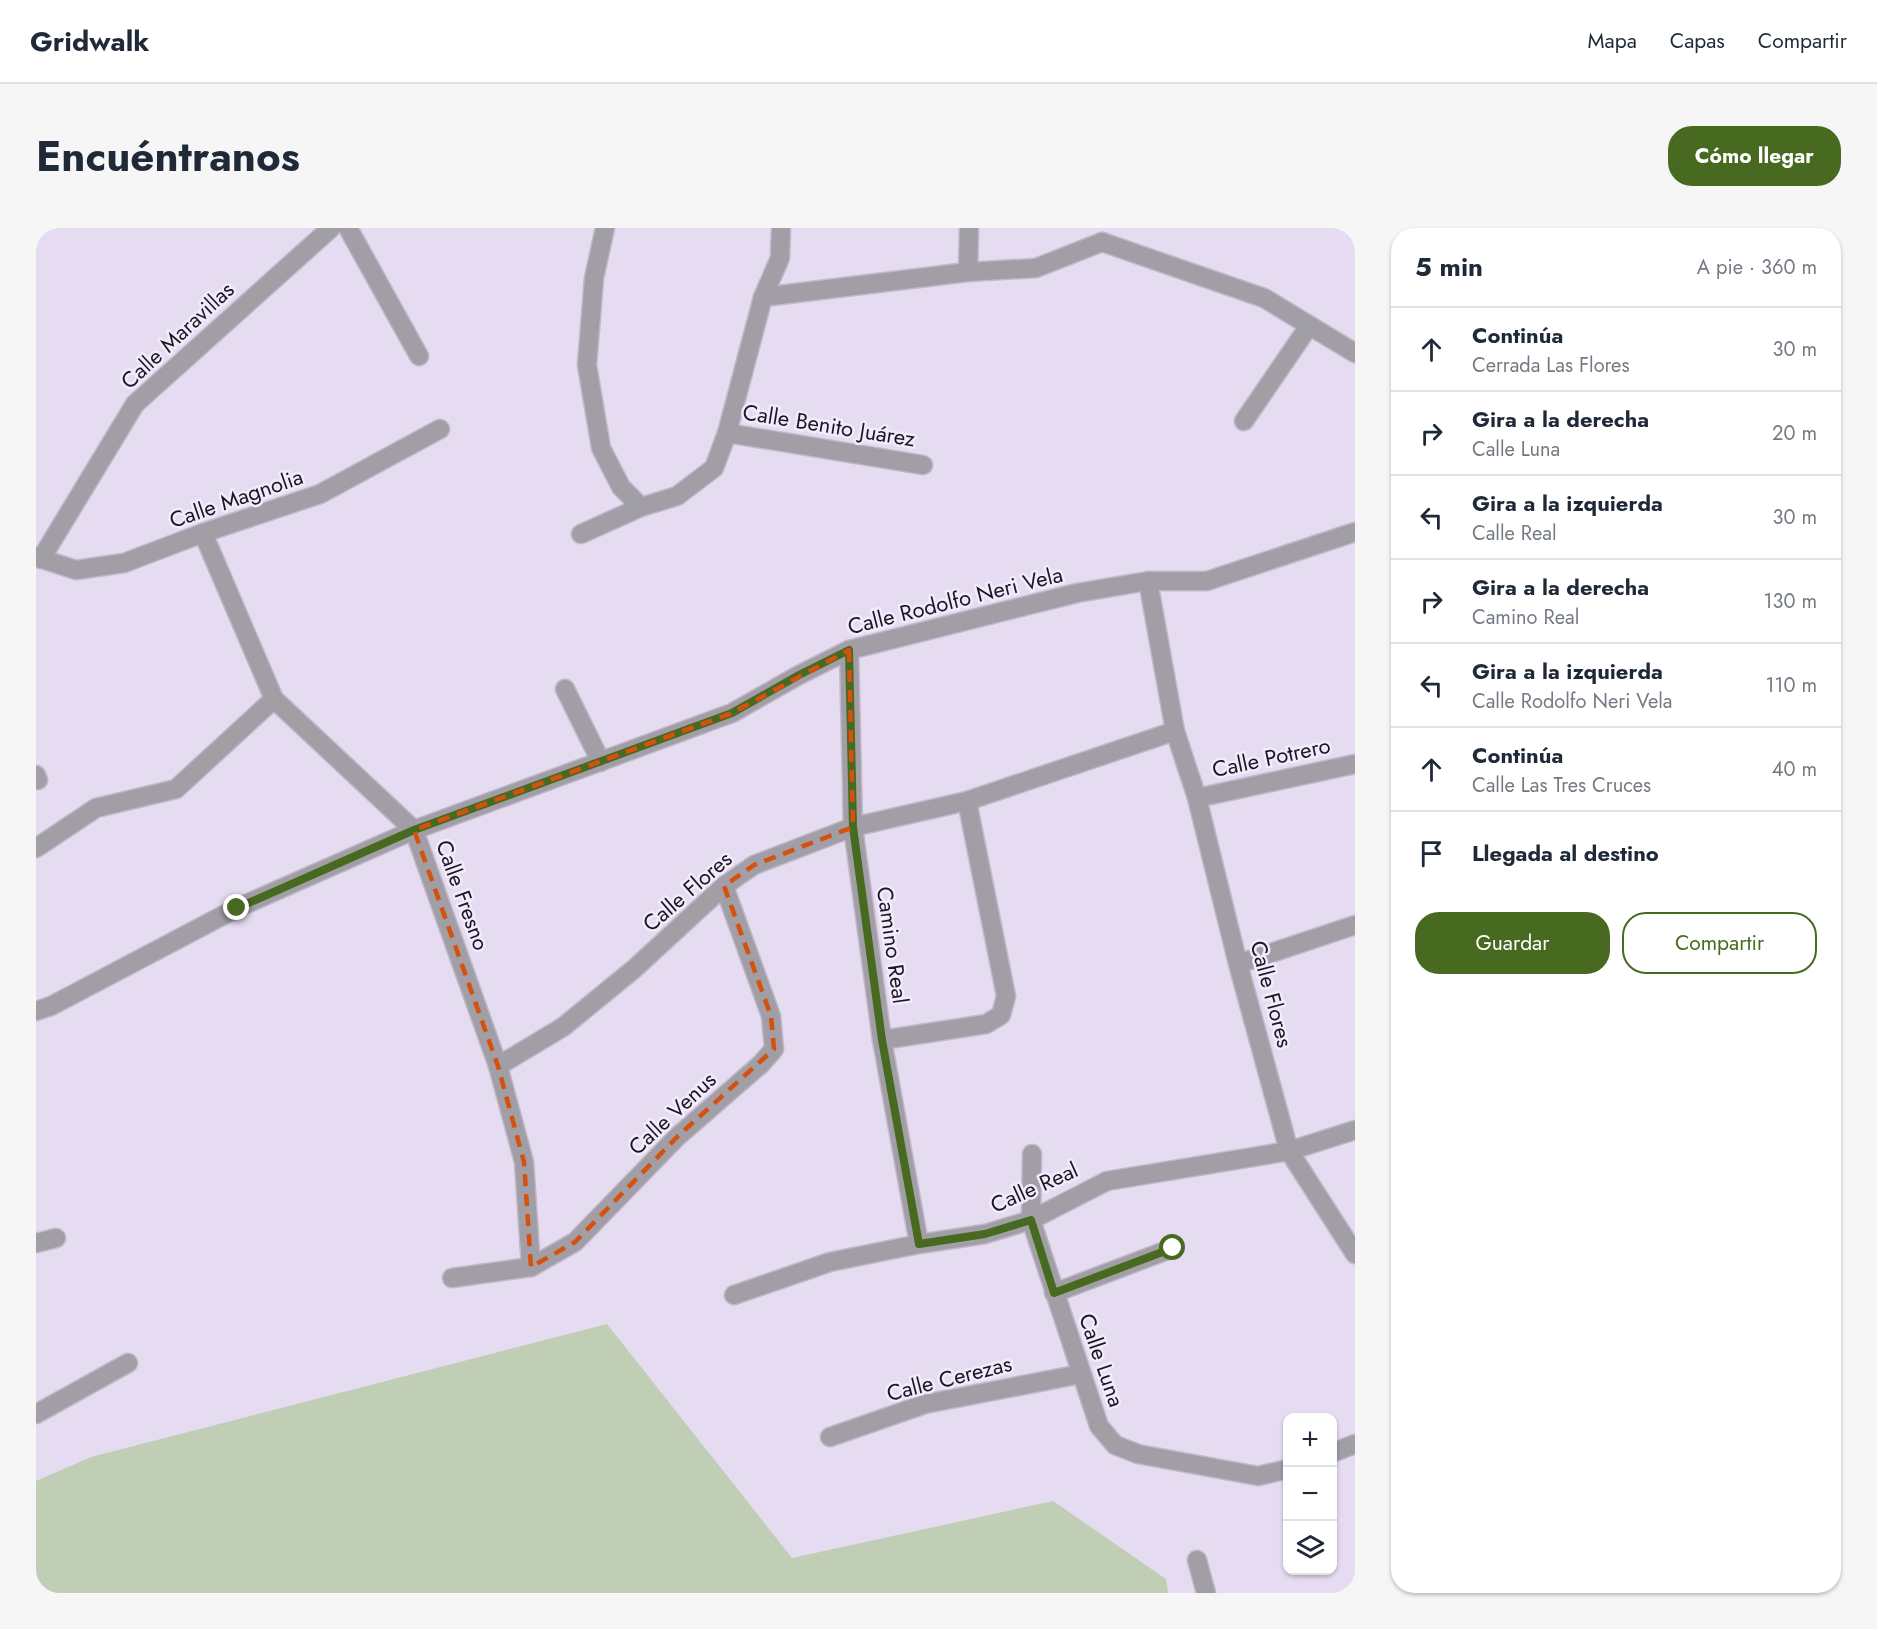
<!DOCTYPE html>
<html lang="es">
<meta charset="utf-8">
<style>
body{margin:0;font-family:Jost,sans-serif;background:#f6f6f7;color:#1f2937}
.controls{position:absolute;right:18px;bottom:18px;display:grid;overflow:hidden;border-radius:12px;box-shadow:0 2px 4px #0004}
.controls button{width:54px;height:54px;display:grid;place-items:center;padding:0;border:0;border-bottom:2px solid #e0e1e3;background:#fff;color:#1f2937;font:30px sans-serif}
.stop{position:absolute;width:18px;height:18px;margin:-14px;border:4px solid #476920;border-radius:50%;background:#fff}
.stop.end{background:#476920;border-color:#fff;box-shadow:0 2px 6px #0008}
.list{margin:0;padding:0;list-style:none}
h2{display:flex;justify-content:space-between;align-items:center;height:78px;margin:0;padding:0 24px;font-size:26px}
h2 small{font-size:20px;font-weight:400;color:#747a83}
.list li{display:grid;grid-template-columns:39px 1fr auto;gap:18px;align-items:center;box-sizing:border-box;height:84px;padding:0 24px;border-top:2px solid #e0e1e3}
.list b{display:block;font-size:22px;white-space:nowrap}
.list p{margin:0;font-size:20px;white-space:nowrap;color:#747a83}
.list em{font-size:20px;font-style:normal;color:#747a83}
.actions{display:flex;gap:12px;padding:18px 24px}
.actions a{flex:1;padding:14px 0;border:2px solid #476920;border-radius:24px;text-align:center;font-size:21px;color:#476920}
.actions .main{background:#476920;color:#fff}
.icon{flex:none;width:33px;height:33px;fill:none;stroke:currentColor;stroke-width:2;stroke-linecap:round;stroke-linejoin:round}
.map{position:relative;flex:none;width:1319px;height:1365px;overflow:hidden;border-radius:24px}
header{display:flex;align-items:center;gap:36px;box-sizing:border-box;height:84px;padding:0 30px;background:#fff;border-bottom:2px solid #e0e1e3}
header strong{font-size:28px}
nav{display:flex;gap:33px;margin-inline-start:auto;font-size:21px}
.intro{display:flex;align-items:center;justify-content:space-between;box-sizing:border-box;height:144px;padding:0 36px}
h1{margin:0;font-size:42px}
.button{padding:15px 27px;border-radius:24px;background:#476920;color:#fff;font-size:21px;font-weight:700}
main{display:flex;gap:36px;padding:0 36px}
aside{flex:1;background:#fff;border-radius:24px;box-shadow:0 2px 4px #0004}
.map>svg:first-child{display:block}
</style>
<header>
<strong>Gridwalk</strong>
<nav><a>Mapa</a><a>Capas</a><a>Compartir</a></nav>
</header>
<div class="intro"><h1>Encuéntranos</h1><a class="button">Cómo llegar</a></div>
<main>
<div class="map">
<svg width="1319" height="1365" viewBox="0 0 1319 1365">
<rect width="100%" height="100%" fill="#e6dcf1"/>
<!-- green -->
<path fill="#c1ceb6" d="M571,1096L756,1330L1017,1273L1130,1351L1132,1365H0V1253L55,1229Z"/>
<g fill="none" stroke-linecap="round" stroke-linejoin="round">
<defs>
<g id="street">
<path d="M312,0L383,128"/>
<path d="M569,0L558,50L551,137L565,220L585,259L605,279L641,268L678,240L691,205L727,69L744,30L745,0"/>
<path d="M1066,14L1228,70L1319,125"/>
<path d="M932,44L933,0"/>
<path d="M727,69L932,44L1000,40L1066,14"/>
<path d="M1208,193L1273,98"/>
<path d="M691,205L887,237"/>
<path d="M167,305L238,471L378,602L462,838L488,934L495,1039"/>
<path d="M545,306L605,279"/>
<path d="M0,329L40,342L88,335L167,305L284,266L404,201"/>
<path d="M5,331L99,176L295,0"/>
<path d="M1112,353L1139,503L1161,570L1202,736L1253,923L1319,1026"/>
<path d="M813,422L817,599L846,812L883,1016"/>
<path d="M529,461L565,534"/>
<path d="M0,547L2,552"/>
<path d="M1161,570L1319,536"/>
<path d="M0,620L60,580L140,561L238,471"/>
<path d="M1202,736L1319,697"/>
<path d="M0,783L15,778L201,680L378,602L696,485L763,447L813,422L1041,365L1112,353H1171L1319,304"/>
<path d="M846,812L950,796L965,787L970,768L931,573"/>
<path d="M462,838L527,799L598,741L688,658L718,637L817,599L931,573L1139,503"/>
<path d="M996,926L995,992L1063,1198L1079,1217L1102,1226L1222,1248L1252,1241"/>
<path d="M0,1015L20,1010"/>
<path d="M416,1050L495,1039L539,1014L641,909L725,836L738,821L735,788L688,658"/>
<path d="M1018,1065L1137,1020"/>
<path d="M698,1067L794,1034L883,1016L949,1006L995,992L1071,953L1253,923L1319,902"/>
<path d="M0,1186L92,1135"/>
<path d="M794,1209L889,1176L1045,1146"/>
<path d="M1296,1225L1319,1216"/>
<path d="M1161,1332L1170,1365"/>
</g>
</defs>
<!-- street casing -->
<use href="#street" stroke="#c1b9cb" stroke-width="21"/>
<!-- street -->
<use href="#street" stroke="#a19ea6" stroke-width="18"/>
</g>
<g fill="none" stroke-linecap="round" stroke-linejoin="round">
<!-- route -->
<path stroke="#476920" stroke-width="8" d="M201,680L378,602L696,485L763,447L813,422L817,599L846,812L883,1016L949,1006L995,992L1018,1065L1137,1020"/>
</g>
<!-- marked area -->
<path fill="none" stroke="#d4520e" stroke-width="4.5" stroke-dasharray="12 8" stroke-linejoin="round" d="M813,422L817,599L718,637L688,658L735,788L738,821L641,909L539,1014L495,1039L488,934L462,838L378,602L696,485Z"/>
<g text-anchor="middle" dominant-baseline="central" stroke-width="5" stroke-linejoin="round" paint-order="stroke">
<!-- street labels -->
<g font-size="22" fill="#1b171e" stroke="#f3eafe">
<text transform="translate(141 107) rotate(-43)">Calle Maravillas</text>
<text transform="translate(793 197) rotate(9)">Calle Benito Juárez</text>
<text transform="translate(200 270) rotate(-19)">Calle Magnolia</text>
<text transform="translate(919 372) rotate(-14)">Calle Rodolfo Neri Vela</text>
<text transform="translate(1235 529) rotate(-12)">Calle Potrero</text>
<text transform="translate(651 663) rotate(-41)">Calle Flores</text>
<text transform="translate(427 667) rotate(70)">Calle Fresno</text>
<text transform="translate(857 717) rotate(82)">Camino Real</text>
<text transform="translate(1236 766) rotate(75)">Calle Flores</text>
<text transform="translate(636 885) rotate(-43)">Calle Venus</text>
<text transform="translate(998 959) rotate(-24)">Calle Real</text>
<text transform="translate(1066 1132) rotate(71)">Calle Luna</text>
<text transform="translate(913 1150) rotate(-14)">Calle Cerezas</text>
</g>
</g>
</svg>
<div class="controls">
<button>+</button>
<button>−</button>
<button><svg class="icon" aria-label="layers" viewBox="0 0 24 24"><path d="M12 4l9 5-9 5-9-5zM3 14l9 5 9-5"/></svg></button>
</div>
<div class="stop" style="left:1137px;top:1020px"></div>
<div class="stop end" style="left:201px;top:680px"></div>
</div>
<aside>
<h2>5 min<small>A pie · 360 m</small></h2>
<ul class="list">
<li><svg class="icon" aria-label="ahead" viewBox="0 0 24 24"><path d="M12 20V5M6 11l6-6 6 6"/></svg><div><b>Continúa</b><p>Cerrada Las Flores</p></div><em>30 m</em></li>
<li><svg class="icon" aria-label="right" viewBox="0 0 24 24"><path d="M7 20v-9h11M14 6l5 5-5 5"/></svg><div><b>Gira a la derecha</b><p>Calle Luna</p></div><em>20 m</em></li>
<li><svg class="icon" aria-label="left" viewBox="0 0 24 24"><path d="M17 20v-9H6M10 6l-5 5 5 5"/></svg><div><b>Gira a la izquierda</b><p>Calle Real</p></div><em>30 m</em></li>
<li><svg class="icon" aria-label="right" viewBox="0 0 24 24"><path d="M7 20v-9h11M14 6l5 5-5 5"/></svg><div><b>Gira a la derecha</b><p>Camino Real</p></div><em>130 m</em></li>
<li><svg class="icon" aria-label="left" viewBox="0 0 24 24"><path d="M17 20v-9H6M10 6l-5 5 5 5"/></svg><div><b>Gira a la izquierda</b><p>Calle Rodolfo Neri Vela</p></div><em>110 m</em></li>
<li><svg class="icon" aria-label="ahead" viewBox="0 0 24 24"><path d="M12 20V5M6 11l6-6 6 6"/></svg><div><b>Continúa</b><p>Calle Las Tres Cruces</p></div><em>40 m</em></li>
<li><svg class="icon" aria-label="arrive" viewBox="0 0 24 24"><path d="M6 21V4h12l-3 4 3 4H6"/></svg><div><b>Llegada al destino</b></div></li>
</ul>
<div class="actions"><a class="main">Guardar</a><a>Compartir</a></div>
</aside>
</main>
